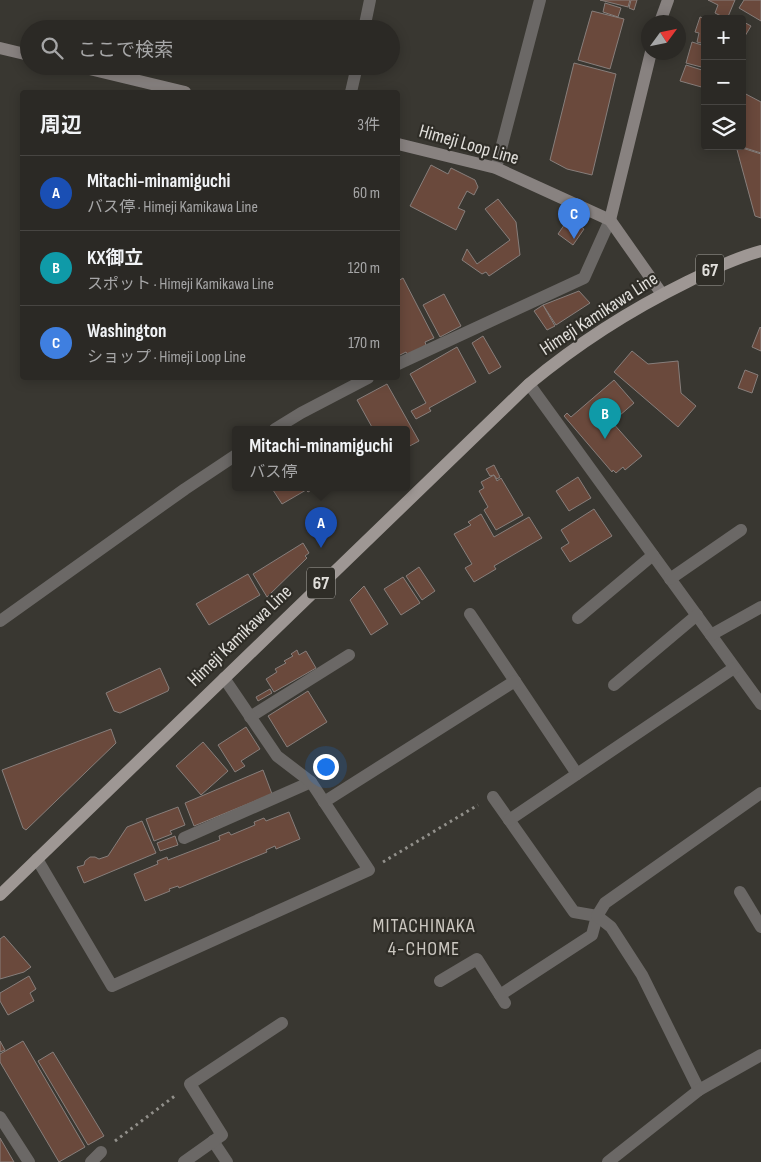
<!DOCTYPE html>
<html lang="ja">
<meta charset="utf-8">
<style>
body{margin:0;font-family:"Sofia Sans Condensed","Noto Sans JP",sans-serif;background:#33312d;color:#f1f3f6}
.controls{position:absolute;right:15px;top:15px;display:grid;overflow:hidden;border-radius:5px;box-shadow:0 2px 12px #0003}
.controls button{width:45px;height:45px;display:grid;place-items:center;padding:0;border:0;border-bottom:1px solid #474542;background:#2b2925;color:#f1f3f6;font:25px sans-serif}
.compass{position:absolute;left:641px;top:15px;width:45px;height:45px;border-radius:50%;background:#2b2925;box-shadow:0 2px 12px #0003;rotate:57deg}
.you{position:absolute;left:325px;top:766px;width:18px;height:18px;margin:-12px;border:4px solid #fff;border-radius:50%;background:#1a73e8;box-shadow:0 0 0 8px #1a73e833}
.badge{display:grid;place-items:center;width:32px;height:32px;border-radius:50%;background:#d29cfd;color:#fff;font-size:16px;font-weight:700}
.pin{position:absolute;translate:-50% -41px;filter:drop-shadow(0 1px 2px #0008)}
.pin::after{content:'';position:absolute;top:26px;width:18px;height:15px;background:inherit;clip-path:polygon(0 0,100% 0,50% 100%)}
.popup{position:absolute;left:232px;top:426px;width:178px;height:65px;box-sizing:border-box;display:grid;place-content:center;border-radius:5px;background:#2b2925;filter:drop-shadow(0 1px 4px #0005);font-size:16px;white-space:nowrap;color:#a6a6a7}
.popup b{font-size:19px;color:#f1f3f6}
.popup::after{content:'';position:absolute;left:50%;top:100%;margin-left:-10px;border:10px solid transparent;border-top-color:#2b2925}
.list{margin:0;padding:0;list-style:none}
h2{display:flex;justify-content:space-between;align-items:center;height:65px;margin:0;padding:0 20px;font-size:21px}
h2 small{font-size:16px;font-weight:400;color:#a6a6a7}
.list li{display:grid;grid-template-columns:32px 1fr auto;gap:15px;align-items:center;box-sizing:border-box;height:75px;padding:0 20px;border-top:1px solid #474542}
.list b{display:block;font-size:19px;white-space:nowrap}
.list p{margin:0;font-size:16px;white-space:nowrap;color:#a6a6a7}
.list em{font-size:16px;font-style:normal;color:#a6a6a7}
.icon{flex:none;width:28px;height:28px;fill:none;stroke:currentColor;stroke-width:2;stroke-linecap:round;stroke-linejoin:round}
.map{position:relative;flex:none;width:761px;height:1162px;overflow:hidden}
.search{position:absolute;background:#2b2925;box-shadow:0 2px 12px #0003;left:20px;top:20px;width:380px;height:55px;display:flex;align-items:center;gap:12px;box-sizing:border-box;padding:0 18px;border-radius:28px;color:#a6a6a7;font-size:19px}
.panel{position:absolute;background:#2b2925;box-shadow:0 2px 12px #0003;left:20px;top:90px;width:380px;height:290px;border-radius:5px}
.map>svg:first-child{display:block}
</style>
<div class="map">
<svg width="761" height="1162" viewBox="0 0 761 1162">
<rect width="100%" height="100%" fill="#393731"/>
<!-- building -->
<g fill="#6a493c" stroke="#877e7b">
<path d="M600,0H630L628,7Z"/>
<path d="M631,0H637L634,10L629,8Z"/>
<path d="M708,0H735L727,19L715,13L718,5Z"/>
<path d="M744,0H761V21L739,8Z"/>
<path d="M605,3L621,8L618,17L603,12Z"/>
<path d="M592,11L624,19L610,69L578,60Z"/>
<path d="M700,17L706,19H705V44L697,42L699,33L695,32Z"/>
<path d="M742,21L751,26L742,41Z"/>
<path d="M692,42L705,46V68L686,63Z"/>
<path d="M574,63L616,74L592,175L567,169L550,160Z"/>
<path d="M686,65L705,71V88L680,81Z"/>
<path d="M742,92L761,102V153L739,146H742Z"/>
<path d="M736,146L761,154V218L755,216Z"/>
<path d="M431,165L448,174L451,168L475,180L478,187L474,195L467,191L458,208L465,211L456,230L410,206Z"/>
<path d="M498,199L516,222L520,255L489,276L486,272L482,274L462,260L467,249L477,264L510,240L485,209Z"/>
<path d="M569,218L584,229L573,245L558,234Z"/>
<path d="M403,278L434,338L425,342L426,345L408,355L406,352L398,356V281Z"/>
<path d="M579,291L590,303L556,325L543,305Z"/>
<path d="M444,294L461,326L440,337L423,305Z"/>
<path d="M543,305L555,326L547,330L534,311Z"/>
<path d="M760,327L761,328V351L752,347Z"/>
<path d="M483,336L501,367L489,374L472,343Z"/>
<path d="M457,347L476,382L429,408L431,411L416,419L411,411L426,403L410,374Z"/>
<path d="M632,351L648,364L678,361L681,393L696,406L678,427L614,372Z"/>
<path d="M745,370L758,375L752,393L738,388Z"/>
<path d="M614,380L634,403L612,422L642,456L625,470L623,467L616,473L613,470L612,472L564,416L567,413L571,417Z"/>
<path d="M387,384L419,441L406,448V429H373L357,400Z"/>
<path d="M494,465L500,477L497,479L494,475L490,476L486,469Z"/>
<path d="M494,475L497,481L501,478L523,515L496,530L484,510L488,507L479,491L484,488L481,482Z"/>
<path d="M578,477L591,498L569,511L556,491Z"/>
<path d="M271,487H316L308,492L306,490L282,504Z"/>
<path d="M594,509L612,536L570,562L561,548L569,543L561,530Z"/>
<path d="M481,514L494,537L529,517L542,538L494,566L496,569L474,582L465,568L472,564L454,534L471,525L468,522Z"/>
<path d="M303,543L309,553L305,556L307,558L267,597L253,574Z"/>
<path d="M419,567L435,591L422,600L406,576Z"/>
<path d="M248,574L260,595L209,625L196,604Z"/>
<path d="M403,577L420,603L401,615L384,589Z"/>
<path d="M364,586L388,624L371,635L350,600Z"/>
<path d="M297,650L299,655L306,651L316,668L274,692L266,679L277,672L275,669L286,663L284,661L293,656L291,654Z"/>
<path d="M160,668L169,688L168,691L120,713L114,711L106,693Z"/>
<path d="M270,689L272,693L258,701L256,697Z"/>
<path d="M308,691L327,722L287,747L268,716Z"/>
<path d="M246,727L260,749L241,761L245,766L235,772L218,745Z"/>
<path d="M111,729L116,743L26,830L23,828L2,770Z"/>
<path d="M203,742L228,771L201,795L176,766Z"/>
<path d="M263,770L272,794L194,826L185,803Z"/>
<path d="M178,807L185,825L170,831L172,834L154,841L146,819Z"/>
<path d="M289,812L300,839L276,849L275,846L266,850L267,852L179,888L178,886L169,889L170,891L145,901L134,874L158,864L157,861L167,857L168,860L220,840L219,836L229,832L231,835L255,825L254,822L264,818L266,821Z"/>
<path d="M142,821L156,853L84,883L77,867L84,865L85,861L90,857H95L99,859L108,856L127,827Z"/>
<path d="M175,836L178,845L160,851L157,843Z"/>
<path d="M4,936L31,967L24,972L0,979V939Z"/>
<path d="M29,976L36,989L30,993L34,1001L8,1015L0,1001V993Z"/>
<path d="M0,1041L5,1050L0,1052Z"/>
<path d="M23,1041L85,1147L59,1162L0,1062V1054Z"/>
<path d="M53,1052L104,1136L88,1145L38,1061Z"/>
<path d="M0,1138L14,1162H0Z"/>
</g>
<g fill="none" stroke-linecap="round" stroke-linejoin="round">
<!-- path -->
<g stroke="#92908b" stroke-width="3" stroke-dasharray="2.5 4" stroke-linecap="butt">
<path d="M383,862L478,805"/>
<path d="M115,1141L176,1095"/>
</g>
<!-- street -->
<g stroke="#6b6866" stroke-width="12">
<path d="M364,29L370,0"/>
<path d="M351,92L357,66"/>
<path d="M496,168L540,0"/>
<path d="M398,364L584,278L610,220"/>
<path d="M529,384L761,704"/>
<path d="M275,429L301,413L368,378"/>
<path d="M670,579L741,530"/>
<path d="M470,614L577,774"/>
<path d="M578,618L653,555"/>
<path d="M0,621L185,489L236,455"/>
<path d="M711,635L761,607"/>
<path d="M614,685L697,615"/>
<path d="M250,717L349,655"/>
<path d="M493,797L574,912L597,916L592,935L500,995"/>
<path d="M324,802L515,681"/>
<path d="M509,820L734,668"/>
<path d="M184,838L311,782"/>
<path d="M37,859L112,986L369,870L311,782L277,756L224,678"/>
<path d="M740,892L761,927"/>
<path d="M440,981L477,959L505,1003"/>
<path d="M699,1090L642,975L611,927L597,916L605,903L761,793"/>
<path d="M0,1117L29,1162"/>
<path d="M213,1141L227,1162"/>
<path d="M91,1162L101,1152"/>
<path d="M184,1162L222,1135L190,1084L282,1023"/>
<path d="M608,1162L699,1090L761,1055"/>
</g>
<!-- secondary -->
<g stroke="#888280" stroke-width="12">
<path d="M660,22L668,0"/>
<path d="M0,48L29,55"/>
<path d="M77,66L185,92"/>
<path d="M398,144L496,168L610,220L662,294"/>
<path d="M610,220L651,52"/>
</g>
<!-- primary -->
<path stroke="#9e9794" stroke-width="12" d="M0,895L529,384C577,344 630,310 687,282C711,270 735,258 761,251"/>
</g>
<g text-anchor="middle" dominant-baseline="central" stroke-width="4.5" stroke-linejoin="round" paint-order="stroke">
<!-- shield labels -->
<g fill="#2f2d27" stroke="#acaaa5" stroke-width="1">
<rect x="696" y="254.5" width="28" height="31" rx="4"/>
<rect x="307" y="567.5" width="28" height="31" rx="4"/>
</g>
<g font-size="18" font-weight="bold" fill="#e1dfdb">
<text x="710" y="270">67</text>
<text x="321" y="583">67</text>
</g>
<!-- street labels -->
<g font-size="19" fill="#e1dfdb" stroke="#2f2d27">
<text transform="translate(469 145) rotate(16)">Himeji Loop Line</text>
<text transform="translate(599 314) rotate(-33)">Himeji Kamikawa Line</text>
<text transform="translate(240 636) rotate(-44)">Himeji Kamikawa Line</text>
</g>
<!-- neighbourhood labels -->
<g font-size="20" letter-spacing="1" fill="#cbc7c0" stroke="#2f2d27">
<text x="424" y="926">MITACHINAKA<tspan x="424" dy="23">4-CHOME</tspan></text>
</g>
</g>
</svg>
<div class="controls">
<button>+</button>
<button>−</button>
<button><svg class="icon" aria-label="layers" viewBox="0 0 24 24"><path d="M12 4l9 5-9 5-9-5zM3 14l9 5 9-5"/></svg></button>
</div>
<svg class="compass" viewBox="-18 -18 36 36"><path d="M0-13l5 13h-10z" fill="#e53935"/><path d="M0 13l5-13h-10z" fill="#a6a6a7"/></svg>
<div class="you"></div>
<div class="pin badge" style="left:321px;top:548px;background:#1a4fb4">A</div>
<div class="popup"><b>Mitachi-minamiguchi</b>バス停</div>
<div class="pin badge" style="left:605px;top:439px;background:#0f9aa8">B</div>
<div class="pin badge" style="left:574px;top:239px;background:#3f7fe0">C</div>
<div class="search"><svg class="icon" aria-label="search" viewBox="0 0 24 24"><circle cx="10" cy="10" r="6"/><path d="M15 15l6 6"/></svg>ここで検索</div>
<section class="panel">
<h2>周辺<small>3件</small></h2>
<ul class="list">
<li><span class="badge" style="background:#1a4fb4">A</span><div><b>Mitachi-minamiguchi</b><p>バス停 · Himeji Kamikawa Line</p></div><em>60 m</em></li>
<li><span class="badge" style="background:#0f9aa8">B</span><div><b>KX御立</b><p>スポット · Himeji Kamikawa Line</p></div><em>120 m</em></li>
<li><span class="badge" style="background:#3f7fe0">C</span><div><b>Washington</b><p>ショップ · Himeji Loop Line</p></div><em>170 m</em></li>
</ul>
</section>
</div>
